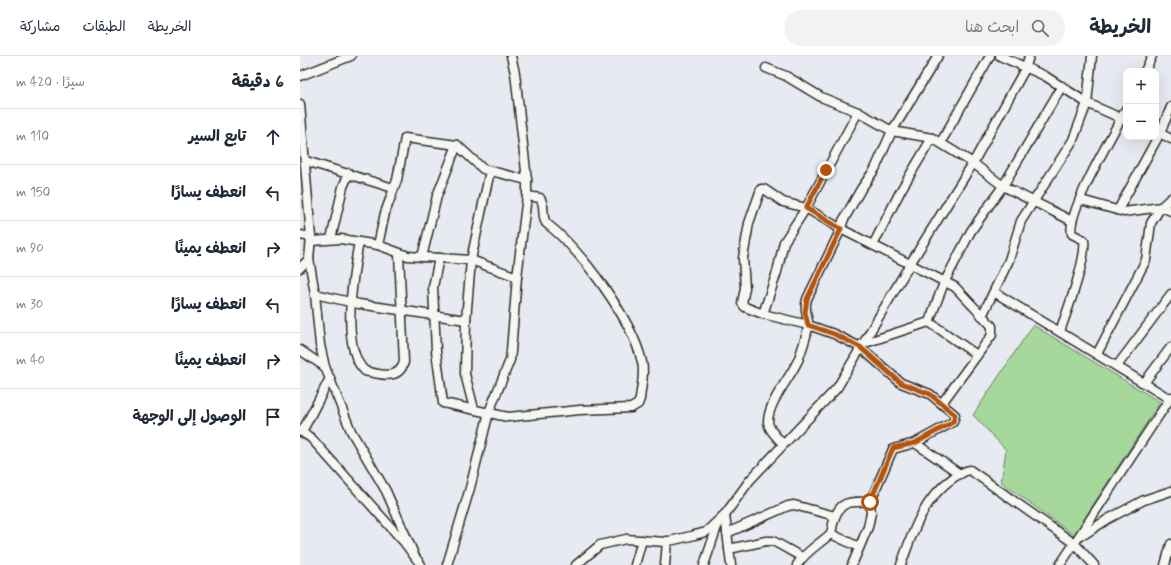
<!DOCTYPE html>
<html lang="ar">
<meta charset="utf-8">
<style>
body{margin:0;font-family:Mynerve,"Playpen Sans Arabic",sans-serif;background:#f2f2f3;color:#1f2937;direction:rtl}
.controls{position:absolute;right:12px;top:12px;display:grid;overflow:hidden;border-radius:8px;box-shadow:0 4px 16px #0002}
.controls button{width:36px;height:36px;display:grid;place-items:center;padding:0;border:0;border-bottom:1px solid #e0e1e3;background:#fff;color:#1f2937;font:20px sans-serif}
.stop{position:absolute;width:12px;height:12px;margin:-9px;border:3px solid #b45309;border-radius:50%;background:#fff}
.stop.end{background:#b45309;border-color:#fff;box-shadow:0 1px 4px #0008}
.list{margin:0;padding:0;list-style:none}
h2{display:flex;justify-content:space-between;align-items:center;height:52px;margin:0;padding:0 16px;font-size:17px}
h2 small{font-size:13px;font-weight:400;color:#747a83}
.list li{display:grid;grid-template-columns:26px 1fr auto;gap:12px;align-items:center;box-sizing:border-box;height:56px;padding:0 16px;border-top:1px solid #e0e1e3}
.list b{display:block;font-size:15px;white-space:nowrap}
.list em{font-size:13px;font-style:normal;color:#747a83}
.icon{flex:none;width:22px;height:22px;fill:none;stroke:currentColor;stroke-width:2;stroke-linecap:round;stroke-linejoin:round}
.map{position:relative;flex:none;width:871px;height:509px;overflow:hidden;direction:ltr}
header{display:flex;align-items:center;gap:24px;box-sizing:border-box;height:56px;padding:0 20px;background:#fff;border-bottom:1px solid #e0e1e3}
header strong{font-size:19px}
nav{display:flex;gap:22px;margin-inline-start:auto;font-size:14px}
.search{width:280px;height:36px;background:#f2f2f3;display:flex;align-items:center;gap:10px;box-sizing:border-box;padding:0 14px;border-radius:16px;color:#747a83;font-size:15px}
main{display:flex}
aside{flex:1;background:#fff}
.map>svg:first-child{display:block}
</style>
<header>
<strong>الخريطة</strong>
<div class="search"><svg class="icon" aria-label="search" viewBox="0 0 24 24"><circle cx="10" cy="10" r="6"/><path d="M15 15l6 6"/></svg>ابحث هنا</div>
<nav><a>الخريطة</a><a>الطبقات</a><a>مشاركة</a></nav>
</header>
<main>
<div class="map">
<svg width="871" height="509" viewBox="0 0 871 509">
<rect width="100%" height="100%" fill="#e7ebf1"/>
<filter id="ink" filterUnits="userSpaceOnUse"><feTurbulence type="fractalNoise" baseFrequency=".025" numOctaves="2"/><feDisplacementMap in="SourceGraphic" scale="8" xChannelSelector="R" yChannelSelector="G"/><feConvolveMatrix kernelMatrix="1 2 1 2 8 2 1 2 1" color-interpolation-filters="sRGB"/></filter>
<g filter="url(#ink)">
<!-- green -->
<path fill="#a5d89a" stroke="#688262" d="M733,269L860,346L774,479L701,426L706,394L673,359Z"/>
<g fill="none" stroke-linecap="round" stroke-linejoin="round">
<defs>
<g id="minor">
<path d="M700,0L745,20L787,47L825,64"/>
<path d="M466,12L486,20L521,41L558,56L592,75L632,82L673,107L703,130L772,165"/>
<path d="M845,15L852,0"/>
<path d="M0,20L51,0"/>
<path d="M0,48L11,181L9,203L15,238L20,289L25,311L51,375L86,435L113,496"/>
<path d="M856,75L871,83"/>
<path d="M641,86L690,0"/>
<path d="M6,105L93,132"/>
<path d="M781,144L824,156L861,151L871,155"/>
<path d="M818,154L860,77L871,51"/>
<path d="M0,179L11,181"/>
<path d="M31,183L43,131L49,117"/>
<path d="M11,185L41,183L78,189L108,200L171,204L217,221"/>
<path d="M59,186C53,218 40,292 65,315C79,318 99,325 104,306L99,198"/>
<path d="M78,189L85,157L97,124L105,82L157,89L183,113L227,124"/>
<path d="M573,189L601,134L632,82"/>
<path d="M122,201L137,140L157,89"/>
<path d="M139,202L133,231L136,295L143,347L208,361L280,354L331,352L338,348L340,343C341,331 345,318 342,306C332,263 281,194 246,167C241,159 246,150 240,142L227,140"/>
<path d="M0,212L9,203"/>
<path d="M694,236L870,343"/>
<path d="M15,238L59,248L166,264"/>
<path d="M463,258L477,216L484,186L506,152L558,56"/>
<path d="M682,260L709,204L721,165L773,84L787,47L792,0"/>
<path d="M629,266L677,299"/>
<path d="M760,275C767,256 787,203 784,184L772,178C765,158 815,75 826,53"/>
<path d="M562,288L629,266L644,227L671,175L703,130L762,30"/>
<path d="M0,294L25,311"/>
<path d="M797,298L846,204L851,167L861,151L871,142"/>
<path d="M817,310L871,238"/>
<path d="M844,327L871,291"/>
<path d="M174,353L165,318L166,264L171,204L190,115"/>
<path d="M0,375L11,382L104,486L121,509"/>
<path d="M2,376L30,322"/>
<path d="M615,387L660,418"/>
<path d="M483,388C478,382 468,374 468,365C469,344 491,322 499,302C502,293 507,280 508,270C509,260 503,257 507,243L541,173L543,165L561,133L575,113L592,75L638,0"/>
<path d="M425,459L431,509"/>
<path d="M427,477L488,450L494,449L535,460"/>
<path d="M531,478L559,491"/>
<path d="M785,478L808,463L844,444L871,435"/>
<path d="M429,493L466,485H473L502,501"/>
<path d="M147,509L170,432L189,356L210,304L211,295L217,221L227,140V124L215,17L211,0"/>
<path d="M276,509L300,489L326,483L365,486L391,480L406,476L426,457L450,424L537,332L610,208L673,107L726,11L729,0"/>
<path d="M335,509L342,484"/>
<path d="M365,509L367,485"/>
<path d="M404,509L419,465"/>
<path d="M497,509C506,495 517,490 529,479C532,477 532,472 533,468C538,445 549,445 570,446"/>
<path d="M552,509L568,471L571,457L570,446L593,393L615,387L653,366L655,359L630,338L601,327L560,291L534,278L508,269L463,258L445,251L442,247L445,232L443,202L449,167L461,133H464L483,146L506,152L541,173L655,231L692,270V279L642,347"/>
<path d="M601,509C612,477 624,442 653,422C658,419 663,415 670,414L775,488L794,509"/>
<path d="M760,509L871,341"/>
<path d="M865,509L871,488"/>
</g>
</defs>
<!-- minor casing -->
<use href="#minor" stroke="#2b2b2b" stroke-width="11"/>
<!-- minor -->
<use href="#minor" stroke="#f6f6f2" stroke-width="8"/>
</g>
</g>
<g fill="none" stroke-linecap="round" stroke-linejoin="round" filter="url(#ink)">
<!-- route -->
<path stroke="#b45309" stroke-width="5" d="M526,114L506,152L541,173L507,243L505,256L508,269L534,278L560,291L601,327L630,338L655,359L653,366L615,387L593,392L570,446"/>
</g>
</svg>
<div class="controls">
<button>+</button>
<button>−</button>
</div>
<div class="stop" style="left:570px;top:446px"></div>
<div class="stop end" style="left:526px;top:114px"></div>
</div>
<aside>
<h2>6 دقيقة<small>سيرًا · 420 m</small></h2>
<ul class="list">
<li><svg class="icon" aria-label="ahead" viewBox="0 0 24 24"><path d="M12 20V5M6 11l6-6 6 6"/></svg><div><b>تابع السير</b></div><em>110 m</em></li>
<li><svg class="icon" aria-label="left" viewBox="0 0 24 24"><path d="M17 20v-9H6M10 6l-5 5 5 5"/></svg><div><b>انعطف يسارًا</b></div><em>150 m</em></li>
<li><svg class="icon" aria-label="right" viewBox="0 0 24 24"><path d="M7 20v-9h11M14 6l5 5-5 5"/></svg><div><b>انعطف يمينًا</b></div><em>90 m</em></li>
<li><svg class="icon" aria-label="left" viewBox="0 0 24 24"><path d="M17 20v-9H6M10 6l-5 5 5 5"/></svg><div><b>انعطف يسارًا</b></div><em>30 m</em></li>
<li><svg class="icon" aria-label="right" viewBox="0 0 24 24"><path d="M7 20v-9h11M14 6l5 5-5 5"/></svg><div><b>انعطف يمينًا</b></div><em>40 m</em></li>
<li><svg class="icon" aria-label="arrive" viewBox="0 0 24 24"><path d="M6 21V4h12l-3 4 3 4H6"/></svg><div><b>الوصول إلى الوجهة</b></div></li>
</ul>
</aside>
</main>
